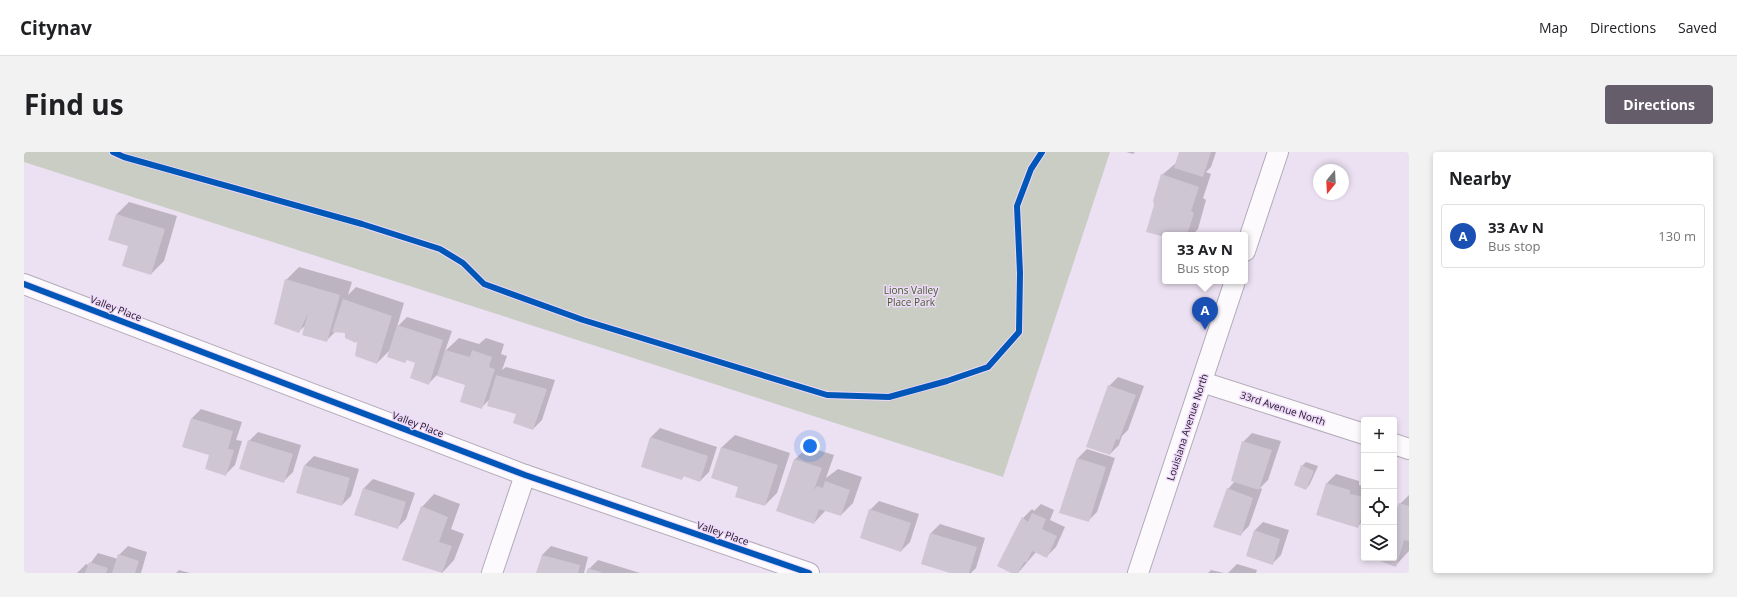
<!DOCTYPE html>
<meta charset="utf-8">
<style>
body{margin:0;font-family:"Open Sans",sans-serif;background:#f2f2f2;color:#202124}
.controls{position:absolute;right:12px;bottom:12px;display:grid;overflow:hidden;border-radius:4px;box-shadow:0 2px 6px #0003}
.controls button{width:36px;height:36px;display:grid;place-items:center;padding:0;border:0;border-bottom:1px solid #e0e0e0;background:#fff;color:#202124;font:20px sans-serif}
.compass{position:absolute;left:1289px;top:12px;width:36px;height:36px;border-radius:50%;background:#fff;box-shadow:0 2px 6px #0003;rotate:198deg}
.you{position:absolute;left:786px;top:294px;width:14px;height:14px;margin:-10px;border:3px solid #fff;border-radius:50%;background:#1a73e8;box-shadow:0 0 0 6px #1a73e833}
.badge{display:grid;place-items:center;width:26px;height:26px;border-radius:50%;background:#665d6b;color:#fff;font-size:13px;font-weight:700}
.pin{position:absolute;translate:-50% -33px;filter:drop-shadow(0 1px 2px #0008)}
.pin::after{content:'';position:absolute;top:21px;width:14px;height:12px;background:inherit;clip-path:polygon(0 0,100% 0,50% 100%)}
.popup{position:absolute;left:1138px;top:80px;width:86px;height:52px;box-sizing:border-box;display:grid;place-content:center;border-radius:4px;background:#fff;filter:drop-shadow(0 1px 3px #0005);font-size:13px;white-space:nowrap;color:#757577}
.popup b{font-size:15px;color:#202124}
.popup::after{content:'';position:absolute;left:50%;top:100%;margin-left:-8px;border:8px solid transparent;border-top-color:#fff}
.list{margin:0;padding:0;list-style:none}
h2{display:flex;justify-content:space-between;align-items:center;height:52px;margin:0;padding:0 16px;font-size:17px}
h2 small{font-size:13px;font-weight:400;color:#757577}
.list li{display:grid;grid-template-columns:26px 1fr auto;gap:12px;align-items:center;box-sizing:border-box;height:64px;margin:0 8px 8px;padding:0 8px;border:1px solid #e0e0e0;border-radius:4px}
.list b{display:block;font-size:15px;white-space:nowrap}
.list p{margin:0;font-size:13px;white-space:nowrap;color:#757577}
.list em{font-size:13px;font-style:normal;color:#757577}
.icon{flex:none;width:22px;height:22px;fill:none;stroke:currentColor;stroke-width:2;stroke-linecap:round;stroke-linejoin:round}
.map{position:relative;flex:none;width:1385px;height:421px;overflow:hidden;border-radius:4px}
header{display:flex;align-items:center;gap:24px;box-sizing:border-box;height:56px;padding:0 20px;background:#fff;border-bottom:1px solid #e0e0e0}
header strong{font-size:19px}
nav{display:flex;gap:22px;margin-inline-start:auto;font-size:14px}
.intro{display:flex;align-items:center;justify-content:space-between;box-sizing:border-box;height:96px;padding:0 24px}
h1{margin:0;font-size:28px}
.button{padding:10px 18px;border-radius:4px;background:#665d6b;color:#fff;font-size:14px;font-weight:700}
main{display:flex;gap:24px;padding:0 24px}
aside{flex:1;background:#fff;border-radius:4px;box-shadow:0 2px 6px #0003}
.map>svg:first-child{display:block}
</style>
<header>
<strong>Citynav</strong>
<nav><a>Map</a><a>Directions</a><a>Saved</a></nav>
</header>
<div class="intro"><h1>Find us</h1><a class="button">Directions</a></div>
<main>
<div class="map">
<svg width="1385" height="421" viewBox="0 0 1385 421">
<rect width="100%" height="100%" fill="#ece1f2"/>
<!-- green -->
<path fill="#c9cdc4" d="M0,0H1086L979,325L0,10Z"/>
<!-- shadow -->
<g fill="#0003">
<path d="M1102,0H1111L1109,2Z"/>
<path d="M1156,0H1192L1187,15L1182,20L1187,22L1179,46L1182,48L1174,77L1168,83L1141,84L1131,53L1138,23L1152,11Z"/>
<path d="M105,50L153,64L140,109L127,122L106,94L92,63Z"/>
<path d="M275,115L328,130L324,143L332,135L380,151L373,175L383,165L428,179L421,199L435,186L455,192L462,186L480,192L477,202L483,204L478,218L482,215L531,228L518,268L509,277L493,261L466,247L458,255L443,232L413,223L404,232L392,210L367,197L353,211L335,187L332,190L322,180L312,179L302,189L282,173L274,180L262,128Z"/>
<path d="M1094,225L1120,234L1104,278L1098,284L1095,293L1086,302L1085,234Z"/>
<path d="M177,257L218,270L212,288L218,289L211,313L202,322L186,303L168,266Z"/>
<path d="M636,276L693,295L685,320L676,329L661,323L657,327L618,314L627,285Z"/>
<path d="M234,280L277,293L269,320L260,329L225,289Z"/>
<path d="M1228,281L1257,289L1244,328L1236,336L1238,337L1225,374L1216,383L1204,337L1211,329L1219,290Z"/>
<path d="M711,283L766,301L753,341L741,353L715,334L689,326L698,295Z"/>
<path d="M784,295L810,303L802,326L814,317L838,325L829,351L817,363L802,358L790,371L754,358L771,307Z"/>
<path d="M1063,297L1091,306L1073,360L1064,369L1037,361L1054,306Z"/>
<path d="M290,304L335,317L327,344L318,353L281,313Z"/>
<path d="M1282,310L1294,314L1286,332L1282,337L1278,314Z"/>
<path d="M1312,322L1335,329V333L1340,334V368L1333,375L1294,362L1303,331Z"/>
<path d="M349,327L391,341L382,367L373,376L340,336Z"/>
<path d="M410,342L436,352L427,377L440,382L430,408L418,421L398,355Z"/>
<path d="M1385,343V399L1372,413L1351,406H1370V361L1372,362L1376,352Z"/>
<path d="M855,349L895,362L886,390L877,399L846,358Z"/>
<path d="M1017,352L1030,358L1026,368L1041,375L1032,395L1023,404L1012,400L994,421H990L999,366L1008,357L1010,359Z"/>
<path d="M1239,370L1265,378L1257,403L1248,412L1230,379Z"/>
<path d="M916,372L961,386L952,416L947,421H930L898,412L907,381Z"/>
<path d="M104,394L123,400L117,421H53L62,412L65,413L74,401L94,407L95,403Z"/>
<path d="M527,394L564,405L560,421H514L518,403Z"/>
<path d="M574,408L616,421H563L565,417Z"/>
<path d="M1213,412L1233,418L1232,421H1204Z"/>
<path d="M155,418L166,421H152Z"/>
<path d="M1187,418L1200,421H1184Z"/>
</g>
<!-- building -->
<g fill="#cfc6d4">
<path d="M1155,0H1187L1179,25L1150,16Z"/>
<path d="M1137,22L1175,35L1167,59L1170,61L1163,83H1141V85L1122,80L1130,53L1129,49Z"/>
<path d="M92,62L141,77L127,123L98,114L104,94L84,88Z"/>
<path d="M261,127L316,143L303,190L278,183L284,161L275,181L250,172Z"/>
<path d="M319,147L368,164L353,212L331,204L334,185L332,191L321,186V181L308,180Z"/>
<path d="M373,173L419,188L405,233L386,226L391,211L383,208L381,211L363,205Z"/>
<path d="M421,198L446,205L448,198L468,205L465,215L471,217L458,257L436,250L441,233L413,224Z"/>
<path d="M472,223L523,237L509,278L489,271L492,262L463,254Z"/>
<path d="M1084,233L1112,243L1095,288L1092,287L1086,303L1062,295Z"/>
<path d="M167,266L209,279L204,297L210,298L202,324L181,317L185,303L158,295Z"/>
<path d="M626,285L684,304L676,330L659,324L658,328L617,315Z"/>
<path d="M224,288L269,302L260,331L215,317Z"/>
<path d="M1218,289L1248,298L1235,338L1207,329Z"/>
<path d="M697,295L754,313L741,354L711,345L714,335L687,326Z"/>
<path d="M1053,306L1082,315L1065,370L1035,361Z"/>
<path d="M770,307L798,316L790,338L793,334L799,336L801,329L826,338L817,364L795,357L790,372L752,359Z"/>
<path d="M280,313L326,326L318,354L272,341Z"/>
<path d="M1277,313L1290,319L1282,338L1270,333Z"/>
<path d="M1302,331L1326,338V342L1340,345V356L1334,376L1292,363Z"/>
<path d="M339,336L382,350L374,377L330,363Z"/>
<path d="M1203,336L1229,346L1217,384L1189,375Z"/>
<path d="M1375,351L1385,354V389L1380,388L1372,415L1348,406H1370V363Z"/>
<path d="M397,354L424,365L415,390L428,394L418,421L378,408Z"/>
<path d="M845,357L887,371L877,400L836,386Z"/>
<path d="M1008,361L1022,367L1018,377L1033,384L1023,406L1008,399L1003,410H1000L994,421H987L973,414L998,365L1004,370Z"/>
<path d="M1230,378L1256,387L1249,413L1222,404Z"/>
<path d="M906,381L953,395L945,421H926L897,412Z"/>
<path d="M94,402L115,409L111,421H88Z"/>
<path d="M518,403L556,413L554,421H512Z"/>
<path d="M65,410L84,416L82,421H61Z"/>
<path d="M564,416L579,421H562Z"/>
</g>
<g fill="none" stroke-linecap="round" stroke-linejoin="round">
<defs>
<g id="street">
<path d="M1221,99L1254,0"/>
<path d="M0,132L501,323L785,421"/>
<path d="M1178,230L1340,282"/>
<path d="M1370,292L1385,297"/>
<path d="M468,421L501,323"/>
<path d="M1114,421L1211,129"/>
</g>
</defs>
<!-- street casing -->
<use href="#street" stroke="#b3abb8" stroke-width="22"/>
<!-- street -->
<use href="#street" stroke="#fcfafd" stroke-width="20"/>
<defs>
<g id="cycleway">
<path d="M89,0L100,5L338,72L416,97L439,111L460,132L559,168L803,243L865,245L923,229L964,215L995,180L996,121L993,54L1007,17L1018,0"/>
<path d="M0,132L501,323L785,421"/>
</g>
</defs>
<!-- cycleway casing -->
<use href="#cycleway" stroke="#eed9fa" stroke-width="8"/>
<!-- cycleway -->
<use href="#cycleway" stroke="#0057b8" stroke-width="6"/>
</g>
<g text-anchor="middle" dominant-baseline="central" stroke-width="3" stroke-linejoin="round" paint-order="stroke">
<!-- park labels -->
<g font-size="10" fill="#435d28" stroke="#eed9fa">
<text x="887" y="138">Lions Valley<tspan x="887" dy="12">Place Park</tspan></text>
</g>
<!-- street labels -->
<g font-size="10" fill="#1e1622" stroke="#eed9fa">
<text transform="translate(92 156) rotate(21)">Valley Place</text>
<text transform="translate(1259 256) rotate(18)">33rd Avenue North</text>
<text transform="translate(394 272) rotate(21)">Valley Place</text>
<text transform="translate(1163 275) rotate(-72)">Louisiana Avenue North</text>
<text transform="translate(699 381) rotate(19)">Valley Place</text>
</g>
</g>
</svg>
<div class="controls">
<button>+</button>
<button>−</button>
<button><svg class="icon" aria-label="locate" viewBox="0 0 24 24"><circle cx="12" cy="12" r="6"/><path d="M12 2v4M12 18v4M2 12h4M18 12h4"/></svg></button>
<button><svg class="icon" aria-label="layers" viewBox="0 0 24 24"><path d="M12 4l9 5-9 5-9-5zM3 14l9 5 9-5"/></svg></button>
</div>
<svg class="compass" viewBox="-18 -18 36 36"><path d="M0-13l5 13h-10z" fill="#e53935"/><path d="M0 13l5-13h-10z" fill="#757577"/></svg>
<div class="you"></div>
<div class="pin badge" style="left:1181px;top:178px;background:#1a4fb4">A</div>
<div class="popup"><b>33 Av N</b>Bus stop</div>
</div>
<aside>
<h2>Nearby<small></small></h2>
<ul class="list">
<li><span class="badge" style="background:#1a4fb4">A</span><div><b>33 Av N</b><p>Bus stop</p></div><em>130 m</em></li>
</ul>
</aside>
</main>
